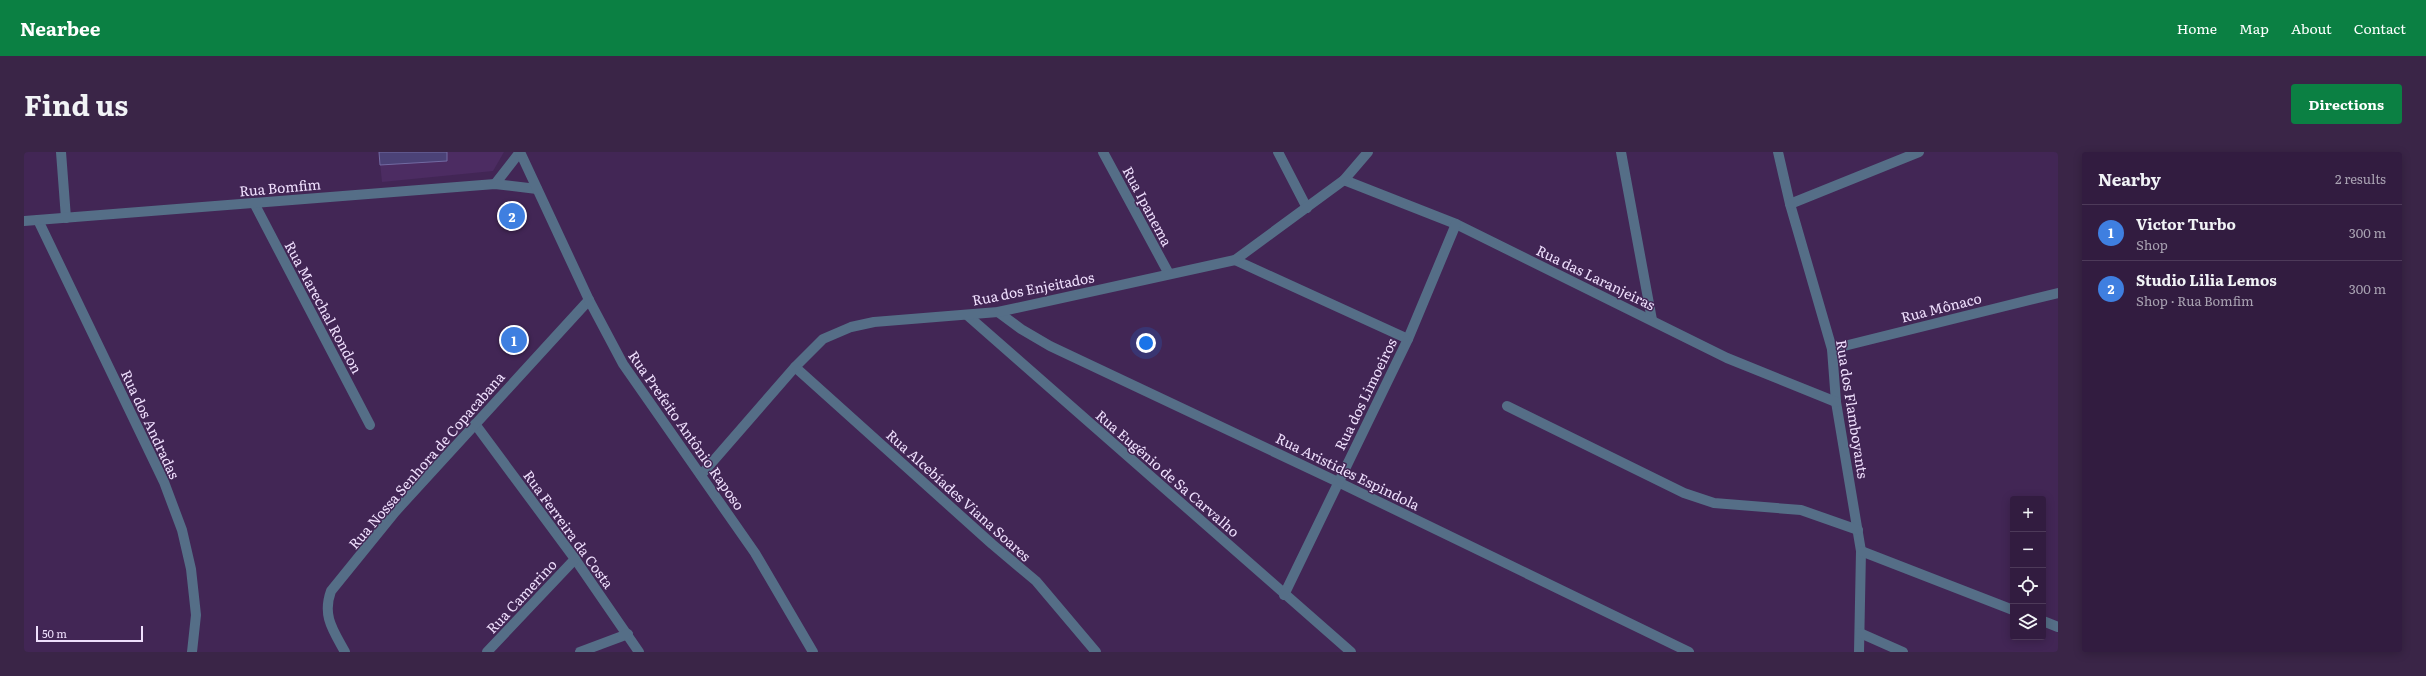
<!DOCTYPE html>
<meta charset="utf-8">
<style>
body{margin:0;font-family:Literata,serif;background:#3a2547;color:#f1f3f6}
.controls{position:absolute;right:12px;bottom:12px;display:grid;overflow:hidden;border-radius:4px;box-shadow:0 2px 10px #0003}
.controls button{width:36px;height:36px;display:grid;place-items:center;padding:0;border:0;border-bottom:1px solid #4d3a59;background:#321c40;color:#f1f3f6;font:20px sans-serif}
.scale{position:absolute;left:12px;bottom:10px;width:107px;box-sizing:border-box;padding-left:4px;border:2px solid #efdffd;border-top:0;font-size:11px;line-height:14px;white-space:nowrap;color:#efdffd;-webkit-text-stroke:3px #422655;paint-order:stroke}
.you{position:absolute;left:1122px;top:191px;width:14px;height:14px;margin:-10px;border:3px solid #fff;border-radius:50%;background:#1a73e8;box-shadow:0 0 0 6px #1a73e833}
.badge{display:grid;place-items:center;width:26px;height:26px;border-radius:50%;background:#0b8043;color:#fff;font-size:13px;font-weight:700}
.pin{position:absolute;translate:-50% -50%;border:2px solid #fff;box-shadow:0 1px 4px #0006}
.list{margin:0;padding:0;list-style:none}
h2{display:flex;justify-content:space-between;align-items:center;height:52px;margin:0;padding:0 16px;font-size:17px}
h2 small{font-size:13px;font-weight:400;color:#a8a1b1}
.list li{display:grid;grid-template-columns:26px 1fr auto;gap:12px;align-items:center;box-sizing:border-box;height:56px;padding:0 16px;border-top:1px solid #4d3a59}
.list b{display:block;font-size:15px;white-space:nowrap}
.list p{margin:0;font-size:13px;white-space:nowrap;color:#a8a1b1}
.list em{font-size:13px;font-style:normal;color:#a8a1b1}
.icon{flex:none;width:22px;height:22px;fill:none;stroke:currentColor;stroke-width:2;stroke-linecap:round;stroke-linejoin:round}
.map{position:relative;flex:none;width:2034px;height:500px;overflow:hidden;border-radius:4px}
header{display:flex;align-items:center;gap:24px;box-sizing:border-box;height:56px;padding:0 20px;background:#0b8043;color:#fff}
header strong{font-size:19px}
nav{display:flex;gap:22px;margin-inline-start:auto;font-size:14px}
.intro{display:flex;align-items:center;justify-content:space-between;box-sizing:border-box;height:96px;padding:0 24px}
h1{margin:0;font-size:28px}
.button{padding:10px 18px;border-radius:4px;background:#0b8043;color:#fff;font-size:14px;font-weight:700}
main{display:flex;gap:24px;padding:0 24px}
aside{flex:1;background:#321c40;border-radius:4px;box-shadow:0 2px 10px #0003}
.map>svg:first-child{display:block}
</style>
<header>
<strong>Nearbee</strong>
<nav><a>Home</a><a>Map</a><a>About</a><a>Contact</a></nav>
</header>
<div class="intro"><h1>Find us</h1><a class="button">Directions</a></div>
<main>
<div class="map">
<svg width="2034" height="500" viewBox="0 0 2034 500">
<rect width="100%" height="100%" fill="#422655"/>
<!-- built -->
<path fill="#4c2c62" d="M355,0H480L469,19L358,30Z"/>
<!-- building -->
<path fill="#4b4277" stroke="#726aa2" d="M355,0H423V9L356,13Z"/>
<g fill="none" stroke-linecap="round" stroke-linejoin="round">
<!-- minor -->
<g stroke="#556e87" stroke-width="10">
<path d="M37,0L42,66"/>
<path d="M1079,0L1145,122"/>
<path d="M1254,0L1283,56"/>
<path d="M1597,0L1628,168"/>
<path d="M1754,0L1766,52L1808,197L1812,250L1837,399L1835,500"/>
<path d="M1320,28L1432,72L1703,206L1812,250"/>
<path d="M471,32L496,0"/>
<path d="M230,51L346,273"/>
<path d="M1766,52L1895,0"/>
<path d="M14,68L140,330L158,378L167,417L172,463L168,500"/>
<path d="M0,69L471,32L513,37"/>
<path d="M1211,108L1384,187"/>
<path d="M974,160L997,177L1026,194L1314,330L1665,500"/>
<path d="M943,163L1327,500"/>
<path d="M1808,197L2034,141"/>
<path d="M771,215L968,392L1012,429L1072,500"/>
<path d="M1483,254L1660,341L1690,351L1777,358L1834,378"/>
<path d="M451,272L551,407L615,500"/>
<path d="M677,323L771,215L799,187L827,175L850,170L974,160L1211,108L1320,28L1344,0"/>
<path d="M1837,399L1989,458"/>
<path d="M1260,443L1384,187L1432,72"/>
<path d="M2019,469L2034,475"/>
<path d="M1836,481L1879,500"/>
<path d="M321,500C309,478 298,464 307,439L371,360L565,148"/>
<path d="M463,500L551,407"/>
<path d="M556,500L604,482"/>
</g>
<!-- tertiary -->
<path stroke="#556e87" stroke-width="10" d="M496,0L565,148L599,212L731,401L789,500"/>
</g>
<g text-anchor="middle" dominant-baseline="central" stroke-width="3" stroke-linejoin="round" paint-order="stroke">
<!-- street labels -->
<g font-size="14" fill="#efdffd" stroke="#422655">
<text transform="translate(256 35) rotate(-5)">Rua Bomfim</text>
<text transform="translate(1124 54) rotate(62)">Rua Ipanema</text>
<text transform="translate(1572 125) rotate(26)">Rua das Laranjeiras</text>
<text transform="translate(1009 136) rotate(-11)">Rua dos Enjeitados</text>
<text transform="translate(300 155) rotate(62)">Rua Marechal Rondon</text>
<text transform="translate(1917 155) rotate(-14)">Rua Mônaco</text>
<text transform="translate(1341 242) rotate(-64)">Rua dos Limoeiros</text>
<text transform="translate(1829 257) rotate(81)">Rua dos Flamboyants</text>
<text transform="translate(127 272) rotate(65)">Rua dos Andradas</text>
<text transform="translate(663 278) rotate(55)">Rua Prefeito Antônio Raposo</text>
<text transform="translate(402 308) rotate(-49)">Rua Nossa Senhora de Copacabana</text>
<text transform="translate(1324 319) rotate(26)">Rua Aristides Espindola</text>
<text transform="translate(1144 321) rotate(41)">Rua Eugênio de Sa Carvalho</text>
<text transform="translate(935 343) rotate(42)">Rua Alcebíades Viana Soares</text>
<text transform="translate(545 377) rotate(54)">Rua Ferreira da Costa</text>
<text transform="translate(497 444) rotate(-47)">Rua Camerino</text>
</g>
</g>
</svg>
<div class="controls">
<button>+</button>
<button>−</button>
<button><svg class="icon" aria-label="locate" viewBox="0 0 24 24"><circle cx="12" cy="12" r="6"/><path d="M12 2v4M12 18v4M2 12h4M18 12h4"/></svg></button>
<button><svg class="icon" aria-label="layers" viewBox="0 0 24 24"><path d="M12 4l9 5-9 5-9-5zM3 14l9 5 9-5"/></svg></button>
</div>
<div class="scale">50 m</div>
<div class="you"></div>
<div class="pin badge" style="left:490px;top:188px;background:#3f7fe0">1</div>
<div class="pin badge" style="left:488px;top:64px;background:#3f7fe0">2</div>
</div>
<aside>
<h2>Nearby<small>2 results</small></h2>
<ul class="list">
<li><span class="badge" style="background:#3f7fe0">1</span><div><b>Victor Turbo</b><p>Shop</p></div><em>300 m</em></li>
<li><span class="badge" style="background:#3f7fe0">2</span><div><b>Studio Lilia Lemos</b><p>Shop · Rua Bomfim</p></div><em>300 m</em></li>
</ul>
</aside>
</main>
